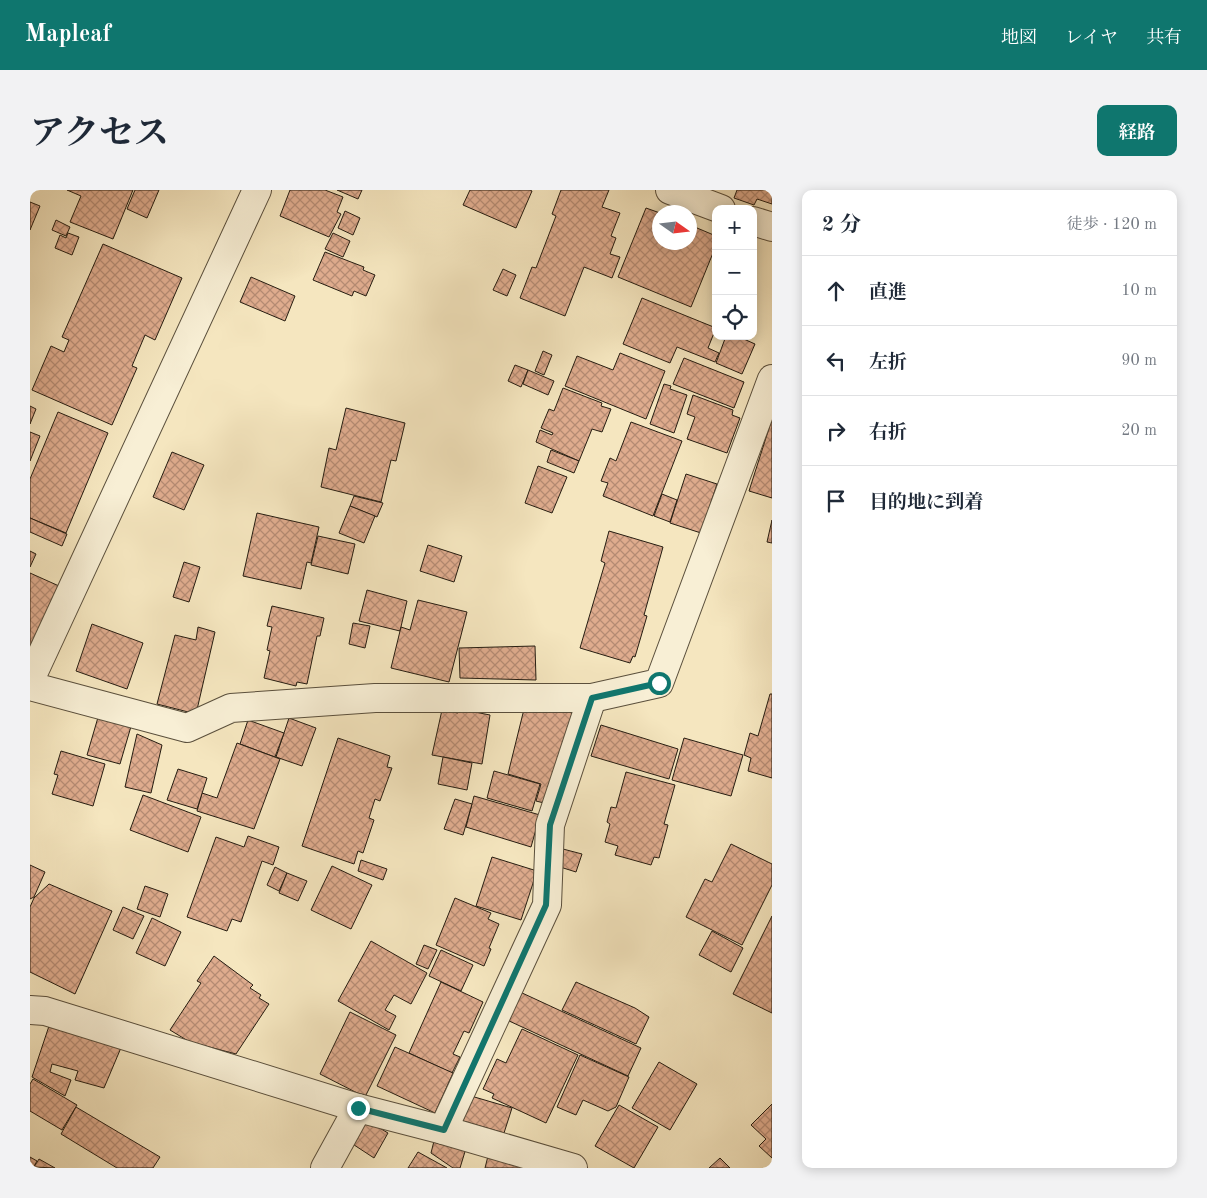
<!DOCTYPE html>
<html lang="ja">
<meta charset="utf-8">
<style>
body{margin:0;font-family:"Old Standard TT","Noto Serif JP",serif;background:#f2f2f3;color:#1f2937}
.controls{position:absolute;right:15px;top:15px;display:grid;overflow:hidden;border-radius:10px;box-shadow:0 2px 12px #0003}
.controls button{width:45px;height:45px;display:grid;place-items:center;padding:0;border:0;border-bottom:1px solid #e0e1e3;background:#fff;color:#1f2937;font:25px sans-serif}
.compass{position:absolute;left:622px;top:15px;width:45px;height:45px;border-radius:50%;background:#fff;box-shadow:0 2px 12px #0003;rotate:104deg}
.stop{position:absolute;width:15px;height:15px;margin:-11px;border:4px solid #0f766e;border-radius:50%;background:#fff}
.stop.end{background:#0f766e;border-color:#fff;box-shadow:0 1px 5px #0008}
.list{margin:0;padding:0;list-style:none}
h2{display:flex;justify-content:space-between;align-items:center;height:65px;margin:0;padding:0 20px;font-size:21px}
h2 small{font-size:16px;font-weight:400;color:#747a83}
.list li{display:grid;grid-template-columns:32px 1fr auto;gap:15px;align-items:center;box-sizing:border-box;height:70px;padding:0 20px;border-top:1px solid #e0e1e3}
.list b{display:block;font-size:19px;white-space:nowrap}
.list em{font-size:16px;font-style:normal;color:#747a83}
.icon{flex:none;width:28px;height:28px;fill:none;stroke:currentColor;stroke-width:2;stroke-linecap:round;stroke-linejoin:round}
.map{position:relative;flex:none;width:742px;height:978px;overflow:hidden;border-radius:10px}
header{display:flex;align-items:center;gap:30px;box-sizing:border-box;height:70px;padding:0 25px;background:#0f766e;color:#fff}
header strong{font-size:24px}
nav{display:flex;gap:28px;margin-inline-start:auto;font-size:18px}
.intro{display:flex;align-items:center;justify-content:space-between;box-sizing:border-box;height:120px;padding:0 30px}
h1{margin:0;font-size:35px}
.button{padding:12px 22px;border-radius:10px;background:#0f766e;color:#fff;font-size:18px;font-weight:700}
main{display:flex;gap:30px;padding:0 30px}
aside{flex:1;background:#fff;border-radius:10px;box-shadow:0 2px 12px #0003}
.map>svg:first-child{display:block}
</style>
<header>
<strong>Mapleaf</strong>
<nav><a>地図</a><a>レイヤ</a><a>共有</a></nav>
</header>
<div class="intro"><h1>アクセス</h1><a class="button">経路</a></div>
<main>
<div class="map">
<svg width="742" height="978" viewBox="0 0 742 978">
<defs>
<pattern id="building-cross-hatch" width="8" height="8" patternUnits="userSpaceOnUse" patternTransform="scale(1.25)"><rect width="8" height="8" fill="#dfac8e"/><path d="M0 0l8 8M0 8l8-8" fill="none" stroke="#b58b73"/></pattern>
</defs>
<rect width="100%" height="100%" fill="#f5e6bf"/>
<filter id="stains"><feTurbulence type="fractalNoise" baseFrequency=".004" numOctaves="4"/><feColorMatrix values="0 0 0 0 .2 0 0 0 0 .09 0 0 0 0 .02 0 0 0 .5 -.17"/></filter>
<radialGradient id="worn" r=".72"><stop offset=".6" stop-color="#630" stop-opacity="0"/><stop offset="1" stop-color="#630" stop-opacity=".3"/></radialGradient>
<!-- building -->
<g fill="url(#building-cross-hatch)" stroke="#261d11">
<path d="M37,0H103L83,49L40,32L51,6Z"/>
<path d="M105,0H129L117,28L97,19Z"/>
<path d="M260,0H295L313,7L307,22L311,24L299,47L250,26Z"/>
<path d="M307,0H332L328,9Z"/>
<path d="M440,0H500L502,1L486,38L433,15Z"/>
<path d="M531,0H579L572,17L590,23L581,46L586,48L580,64L590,67L582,88L554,77L535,126L490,108L502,77L506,78L526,26L522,24Z"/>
<path d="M707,0H742V14L727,9L724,15L704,8Z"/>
<path d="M0,12L10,16L0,40Z"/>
<path d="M616,18L630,23V52H660V35L686,46V64L683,63L661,117L588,87Z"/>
<path d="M315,21L330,28L323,45L308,38Z"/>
<path d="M26,30L40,37L36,46L22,40Z"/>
<path d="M38,43L49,47L42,65L25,58L30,45L36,48Z"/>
<path d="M303,43L320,51L313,67L295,59Z"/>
<path d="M73,54L152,88L125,150L115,145L102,176L107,178L82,235L2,200L21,156L34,162L39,150L32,147Z"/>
<path d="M295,62L334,77L333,80L345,85L336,106L324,101L322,106L283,90Z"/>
<path d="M473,79L486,85L477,106L463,100Z"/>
<path d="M221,87L265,106L255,131L210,112Z"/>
<path d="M612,108L686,138L678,158L689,163L685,172L647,157L640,173L593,154Z"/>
<path d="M696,146H707L725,154L712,184L686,173Z"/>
<path d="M513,161L522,165L514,185L505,181Z"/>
<path d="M590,163L635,181L616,229L535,196L547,166L583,180Z"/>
<path d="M654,168L714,192L704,218L643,194Z"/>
<path d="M485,175L498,180L491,197L478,191Z"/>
<path d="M498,180L524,191L518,205L493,194Z"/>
<path d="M634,194L641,196L640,199L657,205L644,243L620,234Z"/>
<path d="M533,198L572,213L571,216L581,219L572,242L562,239L549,271L506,252L510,240L522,245L523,243L511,238L519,219L524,221Z"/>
<path d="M663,205L703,220L702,225L710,228L697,263L657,249L665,227L657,224Z"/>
<path d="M0,216L6,219L0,234Z"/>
<path d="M316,218L375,233L366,271L361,270L351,312L291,297L299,258L306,260Z"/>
<path d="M28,222L78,243L36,343L0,328V289Z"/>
<path d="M601,232L652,251L623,326L573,306L578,293L571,291L580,268L586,271Z"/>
<path d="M741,232H742V308L719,301Z"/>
<path d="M0,242L10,246L0,271Z"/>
<path d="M521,260L549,271L544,283L517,272Z"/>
<path d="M142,262L174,275L154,320L123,307Z"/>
<path d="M508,276L537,287L522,323L495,313Z"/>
<path d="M656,284L687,294L671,343L640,333Z"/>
<path d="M632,304L647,310L640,332L624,326Z"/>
<path d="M324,306L353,313L347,327L320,316Z"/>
<path d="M320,316L345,326L334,353L309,343Z"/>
<path d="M227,323L289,337L281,373L277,372L271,399L213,386Z"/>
<path d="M0,328L37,344L32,356L0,342Z"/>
<path d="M742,330V353L737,352Z"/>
<path d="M579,341L633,357L614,425L617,426L605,467L603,466L600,473L550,458L575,373L571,371Z"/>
<path d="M288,346L325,354L318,384L281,375Z"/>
<path d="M398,355L432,366L424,392L390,381Z"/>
<path d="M0,361L6,364L0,377Z"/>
<path d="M154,372L170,377L159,412L143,407Z"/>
<path d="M0,383L29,396L0,467Z"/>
<path d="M337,400L377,411L370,441L329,431Z"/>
<path d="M388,410L437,422L419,492L361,478L371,437L380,440Z"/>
<path d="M242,416L294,428L290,446H287L277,494L267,492L266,496L234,488L240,461L237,460L242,437L237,436Z"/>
<path d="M323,433L340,436L335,458L319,454Z"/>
<path d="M62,434L113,453L97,499L46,481Z"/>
<path d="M168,437L185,442L166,524L127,514L145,445L166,450Z"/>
<path d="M505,456L506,490L430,488L429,458Z"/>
<path d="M740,504H742V588L718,581L721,568L714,565L720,543L728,546Z"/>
<path d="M496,511L542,523L522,615L506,611L511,594L478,584Z"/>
<path d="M429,519L460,525L452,574L402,565L412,520L428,523Z"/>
<path d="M69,524L102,533L90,574L57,565Z"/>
<path d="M259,528L286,538L272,576L246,567Z"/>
<path d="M218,530L254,543L245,567L210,554Z"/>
<path d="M571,535L648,559L639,589L561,566Z"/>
<path d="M107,544L132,555L121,603L95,597Z"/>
<path d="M308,548L360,566L357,577L362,578L350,611L345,609L339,628L344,630L333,663L328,661L324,674L272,656Z"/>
<path d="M654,548L713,565L701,606L642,590Z"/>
<path d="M207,553L250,569L224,639L167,621L172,603L187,608Z"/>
<path d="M31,561L75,574L63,616L22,604L28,585L24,584Z"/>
<path d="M413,567L442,573L437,600L408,594Z"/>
<path d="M148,579L177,588L167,619L137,610Z"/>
<path d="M464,581L510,594L502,621L457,608Z"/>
<path d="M596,582L645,595L634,634L638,635L629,668L624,667L621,675L585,665L588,656L575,652L580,634L577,632L581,617L586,618Z"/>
<path d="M113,605L171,627L158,662L100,640Z"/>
<path d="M444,606L510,625L501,657L436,637Z"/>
<path d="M425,609L442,614L433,645L414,639Z"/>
<path d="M218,646L249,657L243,675L232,671L211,732L202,729L197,741L157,727L186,647L214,657Z"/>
<path d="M701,654L742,674V695L712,755L656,727L675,689L682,692Z"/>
<path d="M533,659L552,664L546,682L527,676Z"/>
<path d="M462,667L507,681L491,730L446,716Z"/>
<path d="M331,670L357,679L353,690L328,681Z"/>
<path d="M0,675L15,682L4,707L0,709Z"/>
<path d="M302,676L342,695L321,739L281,720Z"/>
<path d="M245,677L257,683L249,701L237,695Z"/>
<path d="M257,683L277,691L268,711L249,703Z"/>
<path d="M19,694L82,721L45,804L0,782V717L4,708Z"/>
<path d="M115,696L138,704L130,727L107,719Z"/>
<path d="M425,708L461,723L458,729L469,734L459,758L461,759L454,776L406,755Z"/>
<path d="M93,717L114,726L103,749L83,740Z"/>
<path d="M742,726V823L703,804Z"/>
<path d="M122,728L151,742L135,776L106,763Z"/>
<path d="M682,741L713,758L701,782L669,765Z"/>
<path d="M341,751L397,783L381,814L364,805L355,820L366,826L359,840L308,811Z"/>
<path d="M394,755L407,760L398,779L386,774Z"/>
<path d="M411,760L443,775L431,801L399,786Z"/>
<path d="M184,766L223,795L220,798L231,805L229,808L239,814L206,864L164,853L163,854L140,840L171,793L167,791Z"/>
<path d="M411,792L453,812L439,843L434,841L423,864L430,867L422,883L379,863Z"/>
<path d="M546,792L605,818L619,827L606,854L532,820Z"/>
<path d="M490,802L611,858L598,886L477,830Z"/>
<path d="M320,822L366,845L335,907L290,884Z"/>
<path d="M20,833L93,853L74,898L45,890L48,881L22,874L20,882L41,890L35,906L2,887Z"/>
<path d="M492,839L548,865L516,933L462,908L464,904L453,899L467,869L476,873Z"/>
<path d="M365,857L423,883L405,923L347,896Z"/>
<path d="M550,865L599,887L586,917L578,921L553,910L546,925L527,917Z"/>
<path d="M629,872L667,894L640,940L602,918Z"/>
<path d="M3,889L47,915L32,940L0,921V894Z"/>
<path d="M441,906L482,918L474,943L433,931Z"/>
<path d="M742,914V968L729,956L736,949L721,935Z"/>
<path d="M589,915L628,937L604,978L565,956Z"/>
<path d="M46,917L130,967L123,978H87L31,944Z"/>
<path d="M336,930L358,943L344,968L318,951Z"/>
<path d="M404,951L437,955L430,978H423L401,963Z"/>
<path d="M388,962L417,978H378Z"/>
<path d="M459,962L510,978H455Z"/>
<path d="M0,967L7,971L3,978H0Z"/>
<path d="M690,968L700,978H679Z"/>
<path d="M9,969L25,978L4,977Z"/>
</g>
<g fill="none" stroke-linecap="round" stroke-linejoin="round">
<defs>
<g id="street">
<path d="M640,0L691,19"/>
<path d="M723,31L742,37"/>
<path d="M0,490L227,0"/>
<path d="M0,496L157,538L201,518L345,508H562L629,493L742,189"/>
<path d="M0,820L15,821L328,918L413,940L543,978"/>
<path d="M413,940L517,715L520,635L562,508"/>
<path d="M295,978L328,918"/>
</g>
</defs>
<!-- street casing -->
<use href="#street" stroke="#5a4f3c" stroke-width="30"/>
<!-- street -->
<use href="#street" stroke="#f8efd5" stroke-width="28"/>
</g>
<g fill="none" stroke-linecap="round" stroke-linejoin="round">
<!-- route -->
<path stroke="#0f766e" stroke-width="6" d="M328,918L414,940L516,715L520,635L562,508L629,493"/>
</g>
<rect width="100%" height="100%" filter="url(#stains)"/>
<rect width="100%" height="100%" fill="url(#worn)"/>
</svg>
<div class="controls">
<button>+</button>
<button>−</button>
<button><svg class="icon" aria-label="locate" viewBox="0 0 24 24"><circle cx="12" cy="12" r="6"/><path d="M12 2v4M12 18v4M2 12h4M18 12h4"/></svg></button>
</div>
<svg class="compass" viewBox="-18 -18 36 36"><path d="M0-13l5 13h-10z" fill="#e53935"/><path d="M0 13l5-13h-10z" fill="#747a83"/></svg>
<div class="stop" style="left:629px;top:493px"></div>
<div class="stop end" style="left:328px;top:918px"></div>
</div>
<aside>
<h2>2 分<small>徒歩 · 120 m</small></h2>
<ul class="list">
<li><svg class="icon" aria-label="ahead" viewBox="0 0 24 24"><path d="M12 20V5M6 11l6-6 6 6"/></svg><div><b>直進</b></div><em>10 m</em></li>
<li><svg class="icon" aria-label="left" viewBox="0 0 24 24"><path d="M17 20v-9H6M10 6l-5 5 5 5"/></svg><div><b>左折</b></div><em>90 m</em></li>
<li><svg class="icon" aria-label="right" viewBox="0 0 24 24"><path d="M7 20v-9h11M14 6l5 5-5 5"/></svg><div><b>右折</b></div><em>20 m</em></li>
<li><svg class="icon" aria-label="arrive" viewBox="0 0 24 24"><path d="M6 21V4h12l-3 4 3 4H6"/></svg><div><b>目的地に到着</b></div></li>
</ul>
</aside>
</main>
